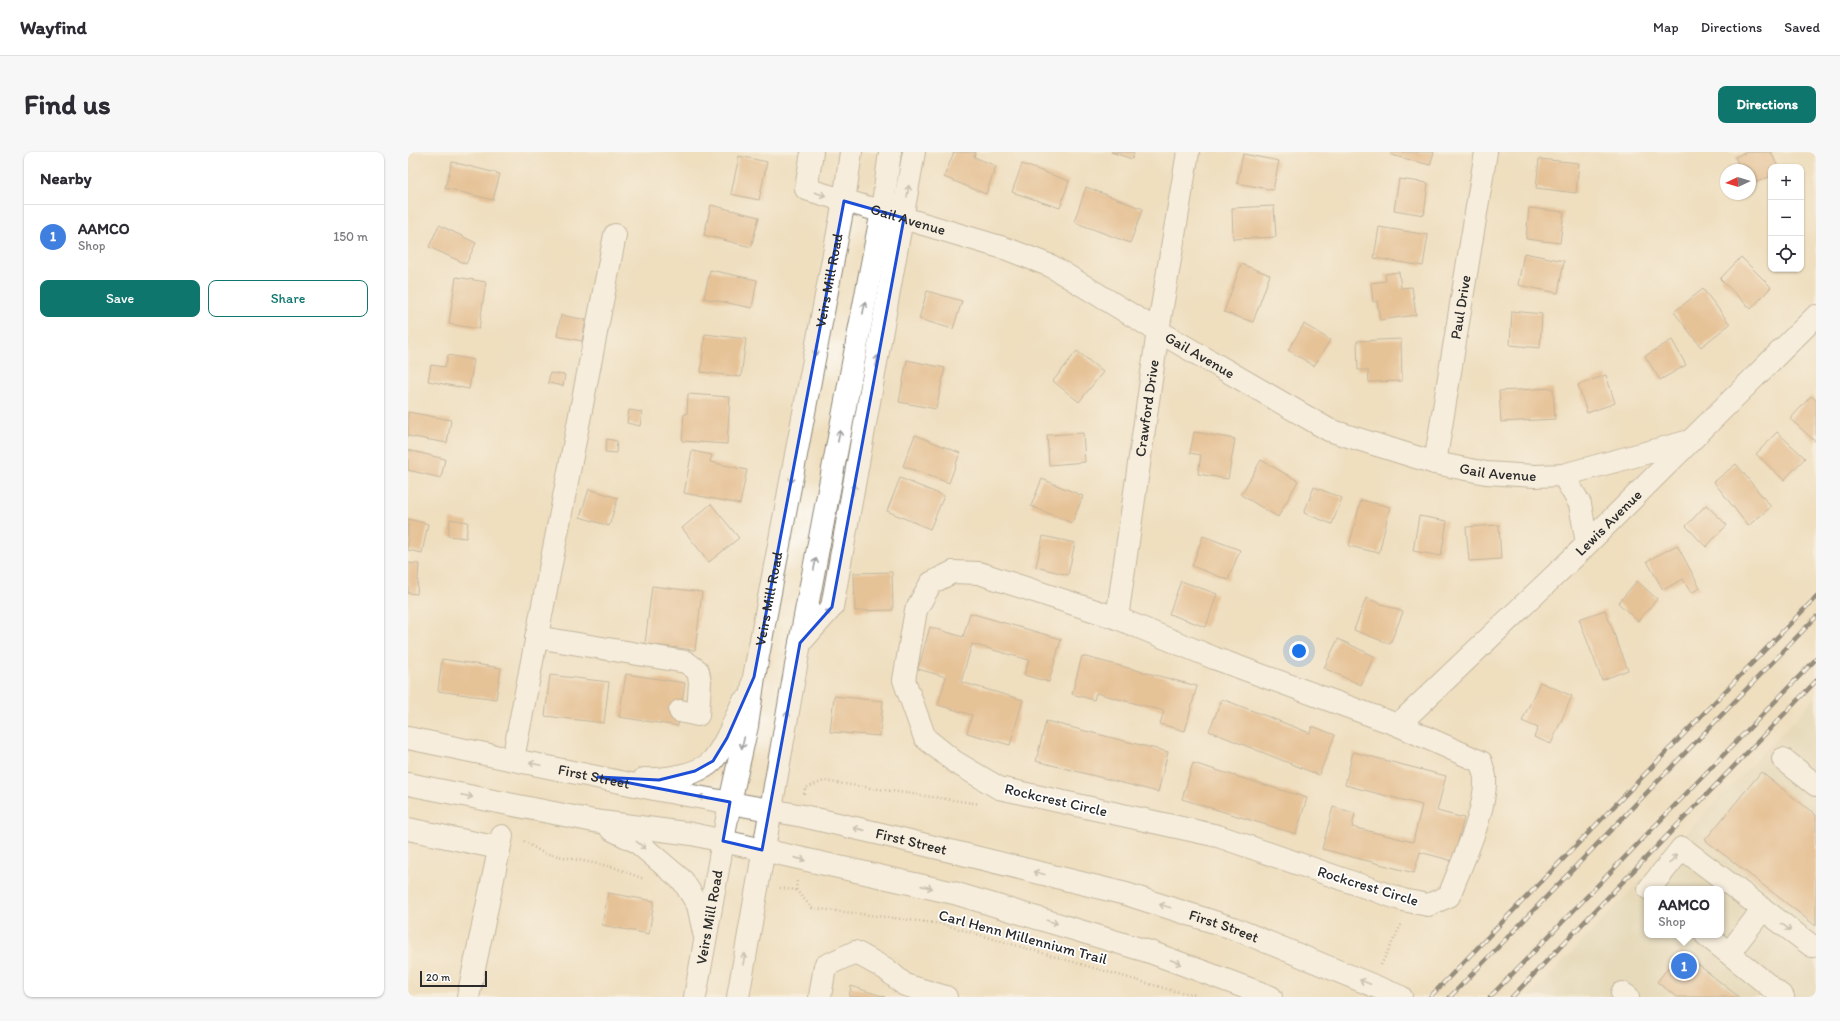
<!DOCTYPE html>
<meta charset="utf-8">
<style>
body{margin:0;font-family:Itim,sans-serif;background:#f7f7f7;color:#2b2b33}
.controls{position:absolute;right:12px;top:12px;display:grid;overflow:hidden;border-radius:8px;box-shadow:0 1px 3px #0004}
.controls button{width:36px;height:36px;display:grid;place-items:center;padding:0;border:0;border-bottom:1px solid #e1e1e2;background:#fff;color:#2b2b33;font:20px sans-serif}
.compass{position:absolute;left:1312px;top:12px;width:36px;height:36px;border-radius:50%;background:#fff;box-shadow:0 1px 3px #0004;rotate:266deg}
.scale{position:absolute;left:12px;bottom:10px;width:67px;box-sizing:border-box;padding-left:4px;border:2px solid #2b2b2b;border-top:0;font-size:11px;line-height:14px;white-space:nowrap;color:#2b2b2b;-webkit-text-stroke:3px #fff;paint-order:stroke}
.you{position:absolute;left:891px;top:499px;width:14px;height:14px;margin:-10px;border:3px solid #fff;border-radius:50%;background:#1a73e8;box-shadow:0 0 0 6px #1a73e833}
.badge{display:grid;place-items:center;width:26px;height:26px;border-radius:50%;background:#0f766e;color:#fff;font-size:13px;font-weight:700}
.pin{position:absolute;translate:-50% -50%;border:2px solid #fff;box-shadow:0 1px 4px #0006}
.popup{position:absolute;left:1236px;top:734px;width:80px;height:52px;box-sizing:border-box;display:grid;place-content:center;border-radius:8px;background:#fff;filter:drop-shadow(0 1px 3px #0005);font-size:13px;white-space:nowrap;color:#7c7c81}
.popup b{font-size:15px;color:#2b2b33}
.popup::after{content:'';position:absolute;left:50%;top:100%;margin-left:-8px;border:8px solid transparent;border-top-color:#fff}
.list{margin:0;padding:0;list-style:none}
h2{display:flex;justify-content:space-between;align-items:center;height:52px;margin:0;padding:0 16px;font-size:17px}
h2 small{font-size:13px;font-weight:400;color:#7c7c81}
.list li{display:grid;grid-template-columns:26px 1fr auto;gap:12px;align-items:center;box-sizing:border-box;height:64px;padding:0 16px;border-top:1px solid #e1e1e2}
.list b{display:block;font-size:15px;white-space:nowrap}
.list p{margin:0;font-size:13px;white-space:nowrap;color:#7c7c81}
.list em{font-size:13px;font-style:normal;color:#7c7c81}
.actions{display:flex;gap:8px;padding:12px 16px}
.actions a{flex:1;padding:9px 0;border:1px solid #0f766e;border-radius:8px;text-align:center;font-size:14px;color:#0f766e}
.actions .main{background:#0f766e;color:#fff}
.icon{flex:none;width:22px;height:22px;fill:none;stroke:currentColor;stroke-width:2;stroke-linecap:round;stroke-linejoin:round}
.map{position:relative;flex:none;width:1408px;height:845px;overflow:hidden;border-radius:8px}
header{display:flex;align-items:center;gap:24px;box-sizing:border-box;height:56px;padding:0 20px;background:#fff;border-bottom:1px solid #e1e1e2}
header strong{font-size:19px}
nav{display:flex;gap:22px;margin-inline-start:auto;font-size:14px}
.intro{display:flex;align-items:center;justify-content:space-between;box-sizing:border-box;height:96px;padding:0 24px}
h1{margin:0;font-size:28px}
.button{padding:10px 18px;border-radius:8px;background:#0f766e;color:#fff;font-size:14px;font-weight:700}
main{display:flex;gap:24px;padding:0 24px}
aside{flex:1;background:#fff;border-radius:8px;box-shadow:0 1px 3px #0004}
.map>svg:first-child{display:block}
</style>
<header>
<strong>Wayfind</strong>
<nav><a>Map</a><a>Directions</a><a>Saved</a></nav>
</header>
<div class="intro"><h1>Find us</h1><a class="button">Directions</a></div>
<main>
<aside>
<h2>Nearby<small></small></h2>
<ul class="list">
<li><span class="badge" style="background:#3f7fe0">1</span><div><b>AAMCO</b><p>Shop</p></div><em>150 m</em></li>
</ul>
<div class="actions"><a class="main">Save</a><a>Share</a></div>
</aside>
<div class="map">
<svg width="1408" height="845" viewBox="0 0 1408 845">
<rect width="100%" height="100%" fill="#fff"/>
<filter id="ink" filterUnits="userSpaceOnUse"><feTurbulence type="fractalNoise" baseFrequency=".025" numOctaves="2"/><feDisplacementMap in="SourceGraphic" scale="8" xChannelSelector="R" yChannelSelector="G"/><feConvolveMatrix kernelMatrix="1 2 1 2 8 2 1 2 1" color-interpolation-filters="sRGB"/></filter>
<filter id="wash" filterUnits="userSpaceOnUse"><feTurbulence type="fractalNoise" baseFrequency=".012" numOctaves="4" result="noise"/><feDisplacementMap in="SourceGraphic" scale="16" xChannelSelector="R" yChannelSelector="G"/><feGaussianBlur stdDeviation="0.9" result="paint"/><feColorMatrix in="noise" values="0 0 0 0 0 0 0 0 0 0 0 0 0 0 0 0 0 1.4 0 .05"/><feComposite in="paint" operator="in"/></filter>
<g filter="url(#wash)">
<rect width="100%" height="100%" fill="#efdfbf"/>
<!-- built -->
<path fill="#dcd4b4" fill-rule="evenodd" d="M1408,545V845H1121ZM1239,737H1313V783H1239Z"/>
<g id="blocks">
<!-- building -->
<g fill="#dca066">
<path d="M546,0H568L566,5L588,14L578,42L536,25Z"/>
<path d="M703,0H726L724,7Z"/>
<path d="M983,0H1026L1022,13L983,3Z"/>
<path d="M1339,0H1363L1370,15H1363V24L1342,33V18H1333L1327,5Z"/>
<path d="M835,2L871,9L865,38L829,31Z"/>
<path d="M331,4L359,10L351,48L323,42Z"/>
<path d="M1131,7L1171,11L1168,41L1128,36Z"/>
<path d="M44,10L92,22L85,48L37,36Z"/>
<path d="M614,12L661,29L652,56L604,40Z"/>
<path d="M991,27L1020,31L1016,63L986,58Z"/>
<path d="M678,35L735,57L722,91L666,70Z"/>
<path d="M303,53L351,65L343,95L296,83Z"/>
<path d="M866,54L868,85L825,87L824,56Z"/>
<path d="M1121,56L1156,60L1152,91L1118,87Z"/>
<path d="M31,73L68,91L58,112L21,95Z"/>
<path d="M971,75L1020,83L1015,114L966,106Z"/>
<path d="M1116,101L1156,109L1150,141L1110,133Z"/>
<path d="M1333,105L1363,135L1343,157L1312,127Z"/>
<path d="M833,112L862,123L845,170L816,160Z"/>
<path d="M302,118L349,128L344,156L296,146Z"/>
<path d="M991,120L993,136L1004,135L1008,163L972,168L969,149L965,150L963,131L978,129L977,122Z"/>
<path d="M48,125L78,130L71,177L41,172Z"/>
<path d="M1295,137L1322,172L1293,195L1266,160Z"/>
<path d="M519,139L554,149L545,177L511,167Z"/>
<path d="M1104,159L1134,162L1132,196L1102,193Z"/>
<path d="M153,163L178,168L174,189L149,184Z"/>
<path d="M896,172L922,188L906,214L880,198Z"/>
<path d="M297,182L338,187L333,225L293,220Z"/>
<path d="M993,187L994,229L961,230L960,218H950L949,189Z"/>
<path d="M1264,188L1278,213L1252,228L1237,204Z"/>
<path d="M669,199L695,220L671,250L645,229Z"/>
<path d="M40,203L66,208L61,237L20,229L23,213L37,215Z"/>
<path d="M499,208L537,216L528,257L491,250Z"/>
<path d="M142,221L157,223L155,234L140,231Z"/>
<path d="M1198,223L1207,251L1179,261L1170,233Z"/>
<path d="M1145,236L1147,267L1093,270L1091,239Z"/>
<path d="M280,242L322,245L319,292L274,289L276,262H279Z"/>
<path d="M1403,244L1408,248V290L1382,267Z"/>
<path d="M221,258L234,260L232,274L219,271Z"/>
<path d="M0,260L43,268L39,291L0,284Z"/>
<path d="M786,280L827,287L820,327L790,322L793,303L782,301Z"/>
<path d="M1369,280L1397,306L1376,328L1348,302Z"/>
<path d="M675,281L677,310L641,313L639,283Z"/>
<path d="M507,283L552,301L541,331L495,314Z"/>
<path d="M199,287L209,289L208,301L197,300Z"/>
<path d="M0,298L37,307L33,326L0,318Z"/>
<path d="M284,299L304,303L302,310L339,318L332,352L276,341Z"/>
<path d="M853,308L890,329L870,365L833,343Z"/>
<path d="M1328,312L1363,355L1340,374L1306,330Z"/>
<path d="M492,326L536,344L522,377L479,359Z"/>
<path d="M634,327L675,344L664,371L623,354Z"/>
<path d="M906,335L934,346L924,372L896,361Z"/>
<path d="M181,337L210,346L201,374L172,365Z"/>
<path d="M953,348L982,355L971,401L941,394Z"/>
<path d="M303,352L331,386L301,410L274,376Z"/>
<path d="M1298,353L1319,373L1298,395L1278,374Z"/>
<path d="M1011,364L1039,369L1033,404L1005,399Z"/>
<path d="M0,367L20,372L14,401L0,398Z"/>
<path d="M42,367L60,370L58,386L40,384Z"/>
<path d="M1091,373L1093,407L1061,409L1058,375Z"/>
<path d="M635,384L667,391L660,423L628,415Z"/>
<path d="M795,384L832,398L820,428L784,414Z"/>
<path d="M1269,393L1292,436L1283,441L1275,427L1255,438L1239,409Z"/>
<path d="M0,411L11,412L9,442L0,441Z"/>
<path d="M484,420L485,458L447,459L446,421Z"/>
<path d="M773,429L809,442L798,475L761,462Z"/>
<path d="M1229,429L1249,447L1230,469L1210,451Z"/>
<path d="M244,434L294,440L287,498L237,492Z"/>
<path d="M958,446L995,460L982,492L946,478Z"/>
<path d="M1197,458L1220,518L1194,528L1171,467Z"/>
<path d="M562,461L653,487L641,530L616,523L621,508L564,492L553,530L615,548L602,593L559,581L564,563L530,553L538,525L510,517L522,475L555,485Z"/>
<path d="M930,487L966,504L953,533L916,516Z"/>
<path d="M674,504L789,534L777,579L752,572L756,559L688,541L686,548L664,542Z"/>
<path d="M34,507L93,516L88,547L30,539Z"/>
<path d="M218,522L277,531L270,574L211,565Z"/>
<path d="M142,523L201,530L196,571L137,564Z"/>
<path d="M1132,530L1164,544L1143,592L1126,585L1130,576L1114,569Z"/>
<path d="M426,544L475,549L472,584L422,580Z"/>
<path d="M814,547L902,581L904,574L927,583L911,623L801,579Z"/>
<path d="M638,569L760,600L750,640L628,609Z"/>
<path d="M945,600L1038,624L1029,659L1056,666L1045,709L1012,700L1006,721L914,697L925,655L947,661L944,675L1005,690L1014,653L937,633Z"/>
<path d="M785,611L899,646L888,682L774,647Z"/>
<path d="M1353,620L1408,663V774L1297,688Z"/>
<path d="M200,741L246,749L241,782L194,773Z"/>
<path d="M1273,799L1331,845H1269L1249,830Z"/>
<path d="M443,834L477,845H441Z"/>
</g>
</g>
</g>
<g filter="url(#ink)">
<use href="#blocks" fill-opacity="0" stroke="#8d8575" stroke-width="1"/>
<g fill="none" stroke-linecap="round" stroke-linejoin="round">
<defs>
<g id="minor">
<path id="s1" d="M404,0L398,37L599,97L643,114L750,179L921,278L1027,311L1078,321L1127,324L1155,323L1282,289"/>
<path id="s2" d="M1027,311L1078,0"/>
<path d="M1155,323L1172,352L1179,391"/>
<path d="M545,420L571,421L709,466L806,506L990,573L1073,610C1074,615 1076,620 1077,625C1079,659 1053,712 1041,744L1020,753L995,748L810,684L591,636L547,610L517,586L496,528L508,458L523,431Z"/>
<path id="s3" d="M709,466L750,179L780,0"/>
<path d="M128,485L278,510L290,519L292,530L290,563L272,559"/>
<path d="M392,491L424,455L506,0"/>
<path id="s4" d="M990,573L1166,405L1408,164"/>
<path d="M105,607L207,83"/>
<path d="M1375,607L1408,633"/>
<path d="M0,677L91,696"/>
<path d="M1241,737L1274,696L1404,794"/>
<path d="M1298,783L1375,845"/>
<path d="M1321,801L1355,757"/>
<path d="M1214,841L1220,845"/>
<path d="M60,845L94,684"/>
<path d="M412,845L417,814L447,800L478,817L497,833L538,845"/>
</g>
<g id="major">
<path id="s5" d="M0,586L251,638L395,664L473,682L718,742L825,776L993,845"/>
<path d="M236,627C255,628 292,623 305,608C319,591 326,569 335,550"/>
<path d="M0,632L186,669L284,682L546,741L742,800L863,845"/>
<path d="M203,677L229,690L275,729L290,753L296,781"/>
<path id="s6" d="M287,845L322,650L339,574L346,525L436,49L443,0"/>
<path d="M330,845L392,491L474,59L482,0"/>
</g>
</defs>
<!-- minor casing -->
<use href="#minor" stroke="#8d8575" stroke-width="24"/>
<!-- major casing -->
<use href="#major" stroke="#8d8575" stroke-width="24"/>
<!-- path -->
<g stroke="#8d8575" stroke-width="2.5" stroke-dasharray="1 3" stroke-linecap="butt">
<path d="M396,642L397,636L416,629L572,652"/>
<path d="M116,689L135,701L205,715L236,727"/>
<path d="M372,736L388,738L404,756L534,772L766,839L789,843"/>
<path d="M388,738L389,727"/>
<path d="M973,813L994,771"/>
</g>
<!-- minor -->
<use href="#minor" stroke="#fff" stroke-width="22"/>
<!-- major -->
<use href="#major" stroke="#fff" stroke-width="22"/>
<defs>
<g id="rail">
<path d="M1022,845L1408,445"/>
<path d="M1042,845L1408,465"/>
<path d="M1082,845L1408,507"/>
<path d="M1104,845L1408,529"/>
</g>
</defs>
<!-- rail casing -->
<use href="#rail" stroke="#2b2b2b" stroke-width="4.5"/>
<!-- rail -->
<use href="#rail" stroke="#fff" stroke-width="3" stroke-dasharray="9" stroke-linecap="butt"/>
</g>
<!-- one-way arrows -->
<defs><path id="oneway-shaft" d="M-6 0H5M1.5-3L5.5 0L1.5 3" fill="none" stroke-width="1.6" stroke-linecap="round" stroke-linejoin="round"/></defs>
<g stroke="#a0a0a0">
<use href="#oneway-shaft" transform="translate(500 39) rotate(-81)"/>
<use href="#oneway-shaft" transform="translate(412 42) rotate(18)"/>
<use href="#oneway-shaft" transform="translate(456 156) rotate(-79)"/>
<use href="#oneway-shaft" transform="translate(408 198) rotate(101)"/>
<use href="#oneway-shaft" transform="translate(469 209) rotate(-80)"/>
<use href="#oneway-shaft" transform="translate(431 284) rotate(-79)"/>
<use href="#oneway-shaft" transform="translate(384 325) rotate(101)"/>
<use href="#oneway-shaft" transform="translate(446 337) rotate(-80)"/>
<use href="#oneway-shaft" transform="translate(407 412) rotate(-79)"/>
<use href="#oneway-shaft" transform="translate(418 462) rotate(-48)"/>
<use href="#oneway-shaft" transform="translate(379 565) rotate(-80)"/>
<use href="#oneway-shaft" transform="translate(335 591) rotate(103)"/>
<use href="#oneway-shaft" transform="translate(127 612) rotate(-168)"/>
<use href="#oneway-shaft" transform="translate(59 644) rotate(11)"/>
<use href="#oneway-shaft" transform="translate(296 646) rotate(-170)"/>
<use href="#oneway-shaft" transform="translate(451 677) rotate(-167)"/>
<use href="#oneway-shaft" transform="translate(233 693) rotate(38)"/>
<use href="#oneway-shaft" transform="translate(392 707) rotate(13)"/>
<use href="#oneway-shaft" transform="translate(1265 707) rotate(-50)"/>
<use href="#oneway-shaft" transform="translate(631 721) rotate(-166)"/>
<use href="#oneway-shaft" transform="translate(519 735) rotate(13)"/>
<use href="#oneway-shaft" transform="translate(757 754) rotate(-163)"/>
<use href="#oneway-shaft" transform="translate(644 770) rotate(17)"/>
<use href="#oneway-shaft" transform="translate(1378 775) rotate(37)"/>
<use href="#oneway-shaft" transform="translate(336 807) rotate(-80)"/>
<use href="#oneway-shaft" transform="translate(768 810) rotate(21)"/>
<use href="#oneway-shaft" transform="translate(957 830) rotate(-158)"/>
</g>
</g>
<!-- marked area -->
<path d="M0 0H1408V845H0ZM436,49L496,66L424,455L392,491L354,698L315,689L322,650L190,625L251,628L287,619L305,609L319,586L346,525Z" fill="#efdfbf" fill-opacity=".55" fill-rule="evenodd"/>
<path fill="none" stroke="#1d4ed8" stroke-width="3" stroke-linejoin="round" d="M436,49L496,66L424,455L392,491L354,698L315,689L322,650L190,625L251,628L287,619L305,609L319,586L346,525Z"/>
<g text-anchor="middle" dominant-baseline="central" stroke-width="3.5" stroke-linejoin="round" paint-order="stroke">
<!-- street labels -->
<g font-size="15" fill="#2b2b2b" stroke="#fff">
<text stroke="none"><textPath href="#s1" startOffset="144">Gail Avenue</textPath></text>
<text stroke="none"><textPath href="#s6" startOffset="729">Veirs Mill Road</textPath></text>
<text stroke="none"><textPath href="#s2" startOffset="158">Paul Drive</textPath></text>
<text stroke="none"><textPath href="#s1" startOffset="468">Gail Avenue</textPath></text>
<text stroke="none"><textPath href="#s3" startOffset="212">Crawford Drive</textPath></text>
<text stroke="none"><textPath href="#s1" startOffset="792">Gail Avenue</textPath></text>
<text stroke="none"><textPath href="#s4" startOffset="292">Lewis Avenue</textPath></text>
<text stroke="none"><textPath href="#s6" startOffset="405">Veirs Mill Road</textPath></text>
<text stroke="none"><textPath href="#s5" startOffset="190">First Street</textPath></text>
<text transform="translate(648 648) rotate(13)">Rockcrest Circle</text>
<text stroke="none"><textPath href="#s5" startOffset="514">First Street</textPath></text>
<text transform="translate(960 734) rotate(17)">Rockcrest Circle</text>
<text stroke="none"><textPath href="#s6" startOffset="81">Veirs Mill Road</textPath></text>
<text stroke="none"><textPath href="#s5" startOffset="838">First Street</textPath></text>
<text transform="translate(615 785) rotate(15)">Carl Henn Millennium Trail</text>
</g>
</g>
</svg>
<div class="controls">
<button>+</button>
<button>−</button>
<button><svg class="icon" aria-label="locate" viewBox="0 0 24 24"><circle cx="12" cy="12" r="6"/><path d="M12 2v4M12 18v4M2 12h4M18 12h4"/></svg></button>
</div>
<svg class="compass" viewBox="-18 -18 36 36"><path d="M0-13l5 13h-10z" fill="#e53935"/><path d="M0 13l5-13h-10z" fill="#7c7c81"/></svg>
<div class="scale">20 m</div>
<div class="you"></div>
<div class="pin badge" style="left:1276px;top:814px;background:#3f7fe0">1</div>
<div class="popup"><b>AAMCO</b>Shop</div>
</div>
</main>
